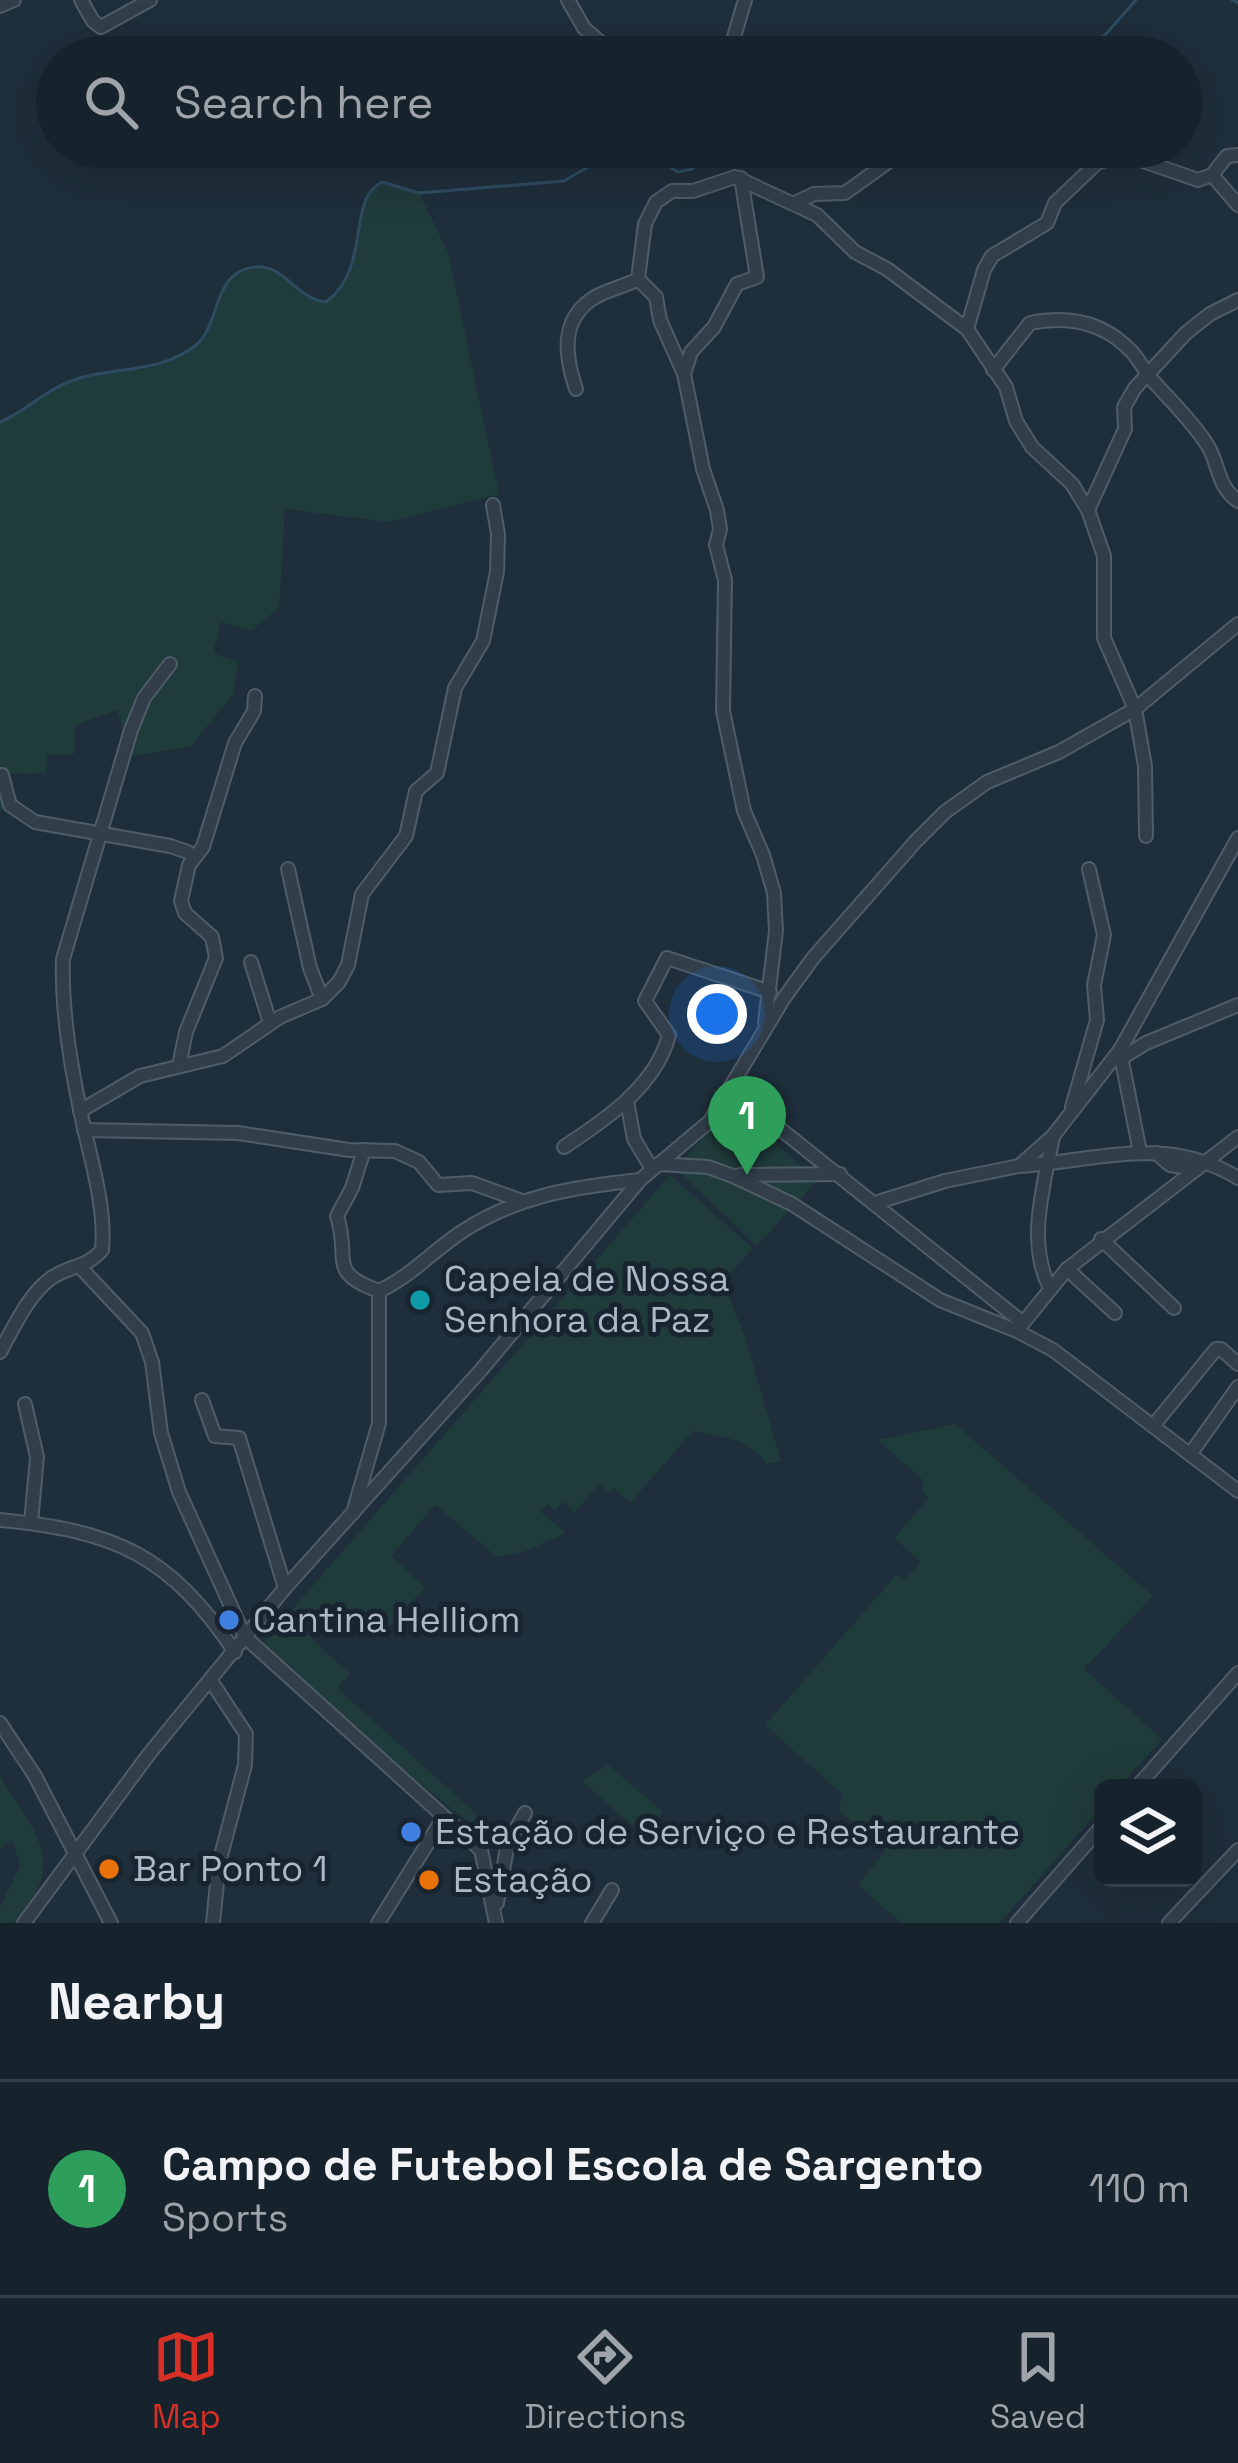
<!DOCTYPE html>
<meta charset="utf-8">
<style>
body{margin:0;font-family:"Space Grotesk",sans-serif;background:#1f2a34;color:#f1f3f6}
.controls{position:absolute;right:36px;bottom:36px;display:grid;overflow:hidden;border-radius:18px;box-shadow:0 12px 48px #0002}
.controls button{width:108px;height:108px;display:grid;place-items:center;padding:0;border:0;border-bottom:3px solid #353f48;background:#16222c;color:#f1f3f6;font:60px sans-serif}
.you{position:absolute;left:717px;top:1014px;width:42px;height:42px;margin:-30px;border:9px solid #fff;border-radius:50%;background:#1a73e8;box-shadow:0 0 0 18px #1a73e833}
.badge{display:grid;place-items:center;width:78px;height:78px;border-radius:50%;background:#d93025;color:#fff;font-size:39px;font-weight:700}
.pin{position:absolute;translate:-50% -99px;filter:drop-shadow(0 3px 6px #0008)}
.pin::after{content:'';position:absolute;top:63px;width:42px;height:36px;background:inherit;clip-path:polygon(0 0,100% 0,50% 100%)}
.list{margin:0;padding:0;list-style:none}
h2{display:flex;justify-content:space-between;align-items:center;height:156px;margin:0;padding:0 48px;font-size:51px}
h2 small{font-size:39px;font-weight:400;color:#9ea4a9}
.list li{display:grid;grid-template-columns:78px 1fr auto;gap:36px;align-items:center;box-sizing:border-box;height:216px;padding:0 48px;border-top:3px solid #353f48}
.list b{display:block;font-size:45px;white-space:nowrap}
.list p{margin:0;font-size:39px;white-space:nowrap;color:#9ea4a9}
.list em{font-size:39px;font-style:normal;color:#9ea4a9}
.icon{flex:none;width:66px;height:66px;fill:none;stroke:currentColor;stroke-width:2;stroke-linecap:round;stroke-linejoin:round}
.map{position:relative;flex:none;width:1238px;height:1923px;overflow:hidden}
.search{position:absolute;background:#16222c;box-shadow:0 12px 48px #0002;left:36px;right:36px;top:36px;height:132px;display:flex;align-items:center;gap:30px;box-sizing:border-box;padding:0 42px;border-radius:66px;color:#9ea4a9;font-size:45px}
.sheet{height:372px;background:#16222c}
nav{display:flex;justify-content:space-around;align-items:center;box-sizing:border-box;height:168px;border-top:3px solid #353f48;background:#16222c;font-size:33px;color:#9ea4a9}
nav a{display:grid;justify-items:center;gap:6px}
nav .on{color:#d93025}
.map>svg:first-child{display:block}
</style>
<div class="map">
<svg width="1238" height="1923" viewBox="0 0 1238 1923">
<rect width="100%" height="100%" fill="#1e2e3a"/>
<!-- green -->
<g fill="#203b3b">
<path d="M382,182L419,193L448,252L499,494L389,522L285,509L279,608L251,631L221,622L213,653L239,662L233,695L190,747L131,756L117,710L76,725L74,754H47L46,773L8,774V808L0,810V422C22,413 41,392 63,383C108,367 157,376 196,345C222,323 211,273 254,267C284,263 297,300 326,302C372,268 346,199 382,182Z"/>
<path d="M733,1104L817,1181L757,1246L676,1169Z"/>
<path d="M670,1175L753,1248L723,1282L745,1337L781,1461L766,1464C749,1438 722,1437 693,1431L630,1503L615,1488L609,1493L599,1484L575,1512L563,1502L555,1511L547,1504L541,1512L566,1533L526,1551L497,1557L435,1505L391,1556L425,1587L378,1640L339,1606L311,1638L350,1674L337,1688L493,1829L486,1836L416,1780L262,1644Z"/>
<path d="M955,1424L1153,1596L1084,1669L1162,1739L1119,1788H1103V1806L1000,1923H901L858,1885L885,1851L839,1811L842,1794L765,1725L897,1574L905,1580L920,1562L894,1538L929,1498L923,1493L922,1479L878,1440Z"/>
<path d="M608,1765L663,1812L643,1835L582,1781Z"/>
<path d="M0,1776C35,1834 70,1862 14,1923H0V1907L20,1866L12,1840L0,1849Z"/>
</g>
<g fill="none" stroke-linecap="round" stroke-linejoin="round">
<!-- stream -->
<g stroke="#2e4b61" stroke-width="3">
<path d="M1232,0L1238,3"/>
<path d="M780,57L847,50L861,57"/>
<path d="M1076,57L1105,35L1136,0"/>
<path d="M639,147L678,172L692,169L713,147"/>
<path d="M0,422C23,413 41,394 64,384C107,364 156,377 196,345C222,323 211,273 254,267C284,263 297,300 326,302C372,268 346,199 382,182L419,193L564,181L588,167L608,147"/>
</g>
<defs>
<g id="minor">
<path d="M81,0L93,21L101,27L150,0"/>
<path d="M568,0L584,28L617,57"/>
<path d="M0,6L14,0"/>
<path d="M728,57L745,0"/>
<path d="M1212,175L1238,205"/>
<path d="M795,203L814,194L845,193L902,152"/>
<path d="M638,279L645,224L656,202L672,191H693L735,177L817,215L855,252L887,269L967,329L1006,387L1016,421L1032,447L1072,484L1088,510L1104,556V638L1135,709L1145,766L1146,836"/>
<path d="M638,279L656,297L660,320L684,374L703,469L717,510L720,529L716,545L725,580L723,711L744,811L763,855L774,893L776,931L765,1022"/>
<path d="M967,329L984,270L992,256L1047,223L1055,203L1097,163L1123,154L1198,180L1212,175L1227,156L1238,155"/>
<path d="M993,370L1030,323C1069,315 1104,322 1132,352C1140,361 1145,372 1154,382C1172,402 1193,422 1208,446C1220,467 1217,486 1238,501"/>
<path d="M684,374L691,352L714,327L737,284L757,277L741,178"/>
<path d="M576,389C565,356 560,321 592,299C605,290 624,287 638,279"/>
<path d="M1088,510L1125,429L1124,407L1135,388L1186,333L1210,314L1238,300"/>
<path d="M2,775L10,805L35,822L170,846L188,852L193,858"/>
<path d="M288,869L310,968L322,999"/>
<path d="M251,962L270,1023"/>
<path d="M1120,1051L1140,1152"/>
<path d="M1122,1058L1146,1043L1238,1005"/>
<path d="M179,1066L186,1032L216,958L212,937L185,913L181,901L189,865L203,847L235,743L254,711L255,696"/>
<path d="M733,1085L759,1112L1022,1322"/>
<path d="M627,1101L634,1139L652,1169"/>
<path d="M1072,1107L1097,1020L1094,985L1104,935L1089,869"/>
<path d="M80,1111L140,1076L223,1056L280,1017L322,999L339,982L348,965L362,894L406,836L416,791L437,773L455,688L483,641L497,572L498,534L493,505"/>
<path d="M84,1130L238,1133L349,1150L395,1151L419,1162L438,1185L472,1183L522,1201"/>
<path d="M564,1147C605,1120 656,1086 669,1035L645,1001L667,958L770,992"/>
<path d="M364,1150L352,1188L337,1216C351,1260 326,1272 379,1291C410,1277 435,1249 463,1231C519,1195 574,1187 640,1180"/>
<path d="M1156,1153L1170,1165L1197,1169"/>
<path d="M658,1164L708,1167L733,1176L792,1204L940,1300L1017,1331L1053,1350L1238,1491"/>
<path d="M1019,1166C1097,1161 1166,1134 1238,1178"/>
<path d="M740,1175L840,1174"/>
<path d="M875,1203L945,1181L1019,1166L1053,1136L1120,1050L1238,838"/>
<path d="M1101,1239L1174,1308"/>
<path d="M80,1267L142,1333L152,1362L161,1433L179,1492L245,1637L481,1850L496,1923"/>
<path d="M1067,1269L1115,1313"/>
<path d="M1050,1288C1026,1243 1044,1185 1053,1137"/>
<path d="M1019,1328L1067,1269L1238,1137"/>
<path d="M0,1352C13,1329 28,1295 50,1279C67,1266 87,1268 102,1250C106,1208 91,1160 82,1119C71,1068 61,1011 63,959L131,730L144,698L170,664"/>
<path d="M202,1400L215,1436L239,1438L285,1588"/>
<path d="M25,1404L37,1457L31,1523"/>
<path d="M1153,1426L1216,1349H1221L1238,1364"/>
<path d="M1191,1453L1238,1387"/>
<path d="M353,1513L379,1423V1291"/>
<path d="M0,1520C115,1531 169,1554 235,1652"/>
<path d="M211,1681L246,1734L245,1765L219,1863L213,1923"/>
<path d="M0,1723L35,1776L111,1923"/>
<path d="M1136,1788L1238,1673"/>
<path d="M497,1903L508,1843L525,1813"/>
<path d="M24,1923L149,1754L285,1588L481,1370L640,1180L710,1121L784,998L813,958L916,841L945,812L987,782L1059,752L1135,709L1238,624"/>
<path d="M378,1923L444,1817"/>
<path d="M592,1923L612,1890"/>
<path d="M1017,1923L1103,1825"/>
<path d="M1169,1923L1238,1850"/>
</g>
</defs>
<!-- minor casing -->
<use href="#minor" stroke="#4f5d68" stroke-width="16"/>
<!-- minor -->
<use href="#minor" stroke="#323f4a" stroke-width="12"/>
</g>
<!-- markers -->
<circle fill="#0f9aa8" stroke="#18242f" stroke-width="4.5" cx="420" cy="1300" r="12"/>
<g fill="#3f7fe0" stroke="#18242f" stroke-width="4.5">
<circle cx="229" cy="1620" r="12"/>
<circle cx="411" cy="1832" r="12"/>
</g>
<g fill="#e8710a" stroke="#18242f" stroke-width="4.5">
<circle cx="109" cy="1869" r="12"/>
<circle cx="429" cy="1880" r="12"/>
</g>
<g text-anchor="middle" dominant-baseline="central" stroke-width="10" stroke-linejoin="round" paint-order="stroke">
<!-- poi labels -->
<g font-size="36" fill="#acbac7" stroke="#18242f" text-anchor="start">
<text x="444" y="1279">Capela de Nossa<tspan x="444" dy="41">Senhora da Paz</tspan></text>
<text x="253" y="1620">Cantina Helliom</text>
<text x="435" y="1832">Estação de Serviço e Restaurante</text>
<text x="133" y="1869">Bar Ponto 1</text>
<text x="453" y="1880">Estação</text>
</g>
</g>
</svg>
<div class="controls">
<button><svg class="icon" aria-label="layers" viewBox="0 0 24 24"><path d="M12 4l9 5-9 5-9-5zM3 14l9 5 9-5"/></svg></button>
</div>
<div class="you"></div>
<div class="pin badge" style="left:747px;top:1175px;background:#2e9e5b">1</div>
<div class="search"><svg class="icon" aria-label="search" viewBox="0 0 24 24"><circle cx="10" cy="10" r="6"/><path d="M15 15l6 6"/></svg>Search here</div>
</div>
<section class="sheet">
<h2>Nearby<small></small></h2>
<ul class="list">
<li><span class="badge" style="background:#2e9e5b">1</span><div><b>Campo de Futebol Escola de Sargento</b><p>Sports</p></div><em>110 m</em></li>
</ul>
</section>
<nav>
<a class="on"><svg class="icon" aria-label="map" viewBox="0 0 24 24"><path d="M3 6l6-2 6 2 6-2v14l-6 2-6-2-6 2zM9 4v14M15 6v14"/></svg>Map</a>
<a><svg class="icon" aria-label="directions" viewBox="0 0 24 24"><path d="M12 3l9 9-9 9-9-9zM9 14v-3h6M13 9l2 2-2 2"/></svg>Directions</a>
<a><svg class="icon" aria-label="saved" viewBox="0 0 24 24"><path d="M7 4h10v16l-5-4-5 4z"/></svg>Saved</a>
</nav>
